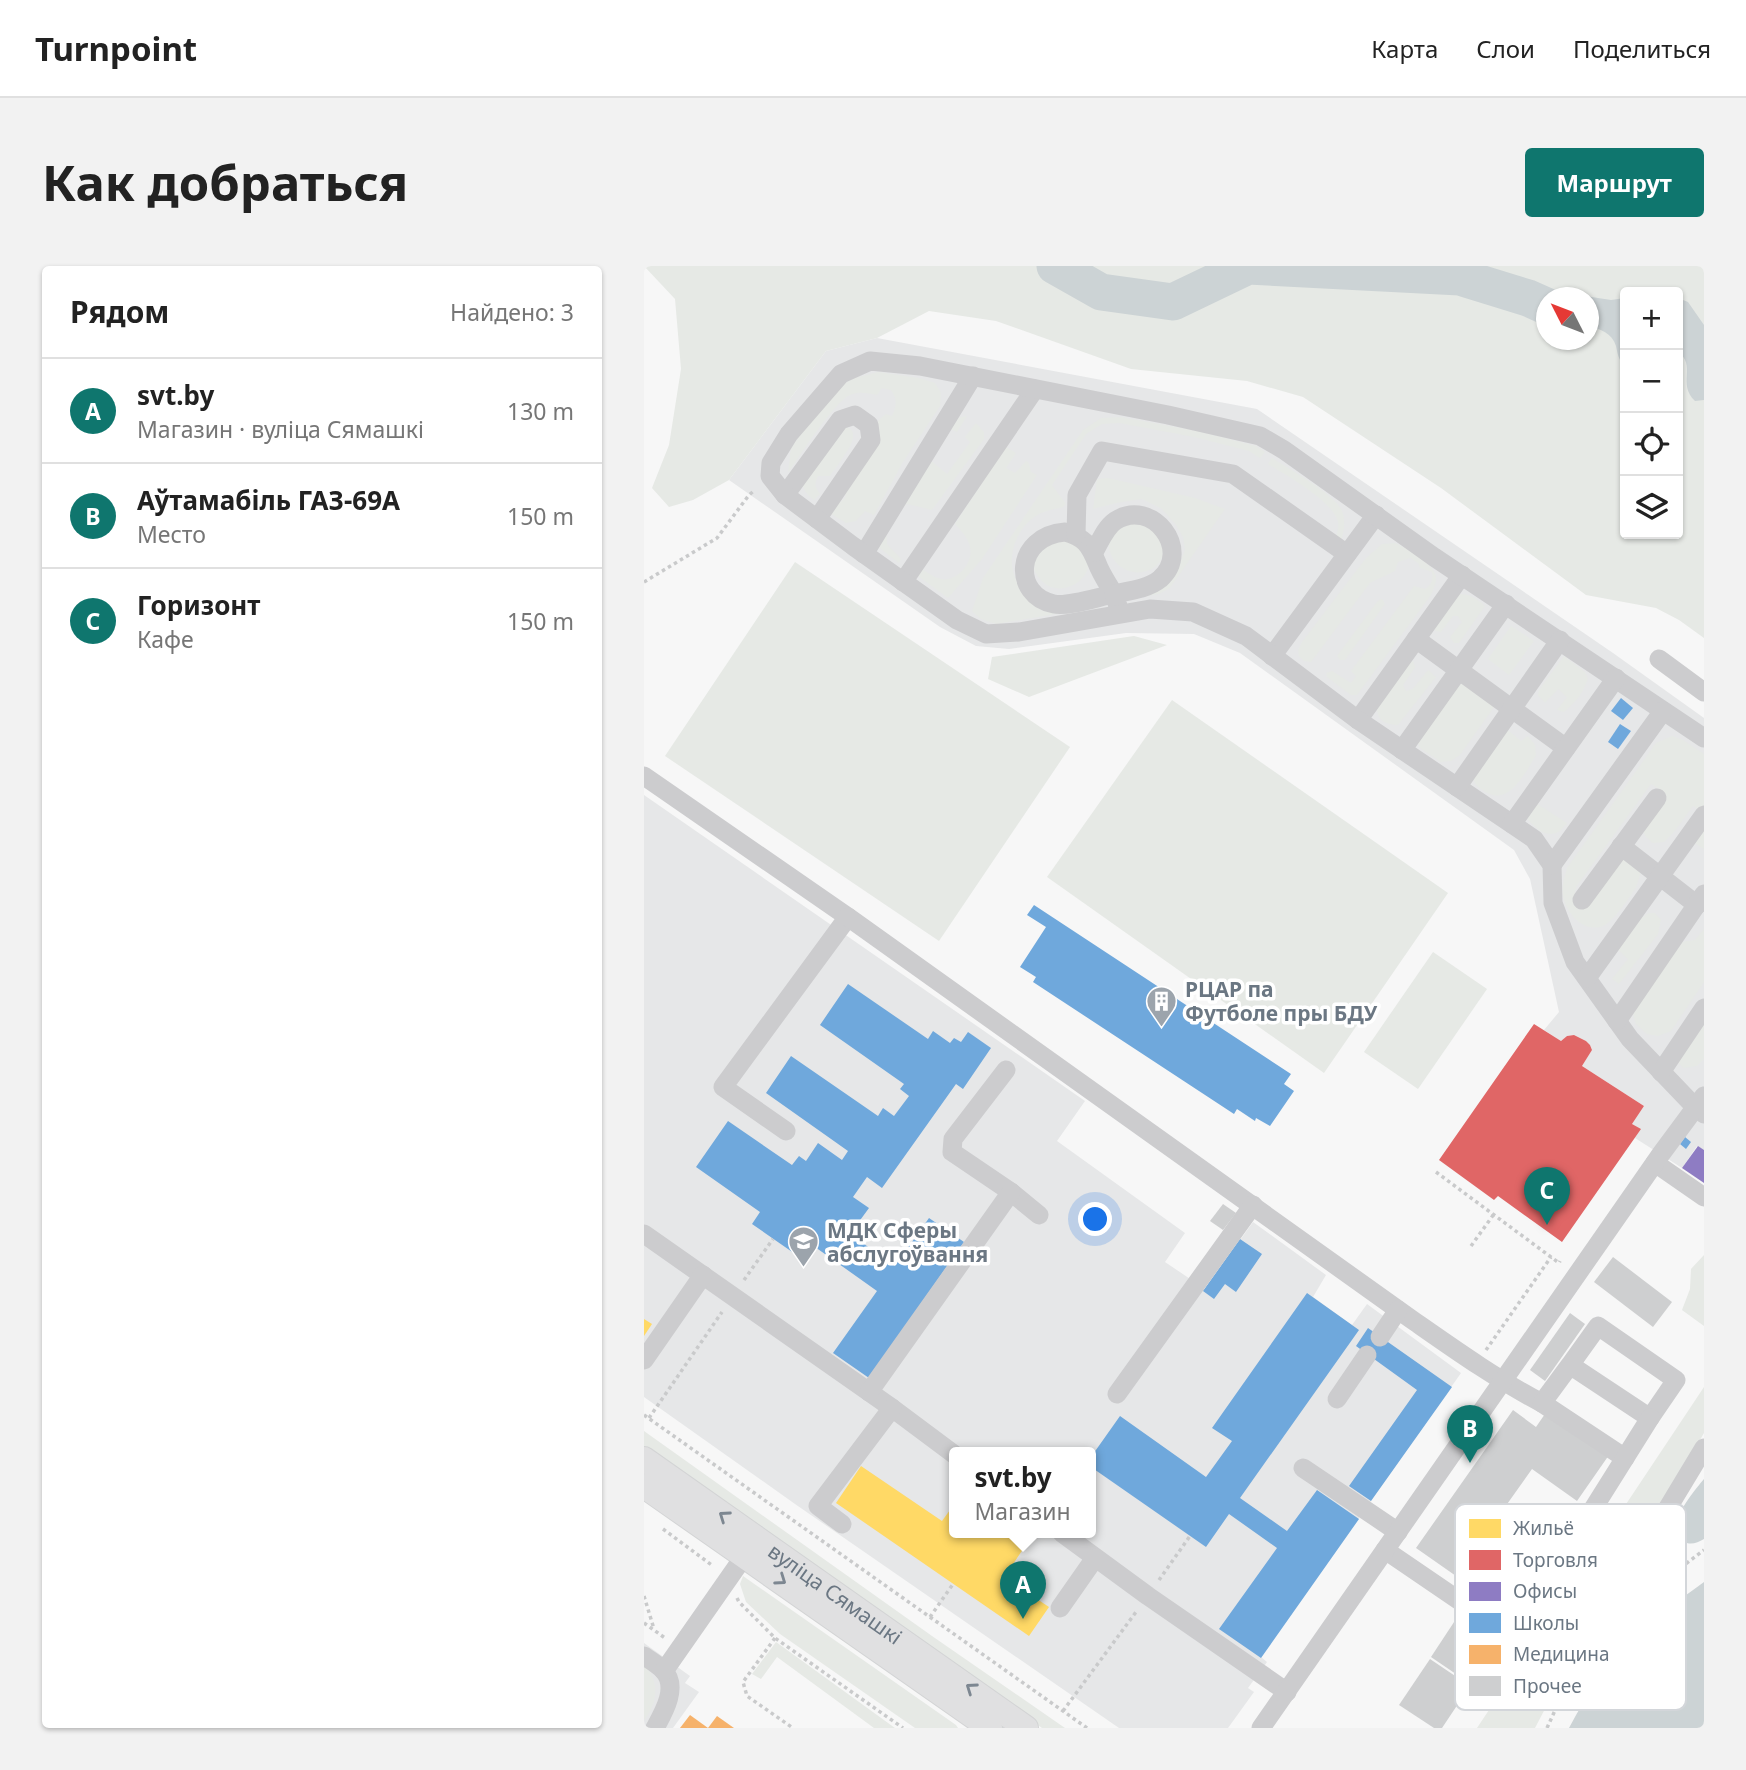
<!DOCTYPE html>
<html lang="ru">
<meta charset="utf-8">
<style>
body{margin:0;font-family:"Noto Sans",sans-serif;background:#f2f2f2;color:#222}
.controls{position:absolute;right:21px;top:21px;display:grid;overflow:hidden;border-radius:7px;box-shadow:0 2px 5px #0004}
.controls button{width:63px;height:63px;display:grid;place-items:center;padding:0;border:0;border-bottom:2px solid #e0e0e0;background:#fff;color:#222;font:35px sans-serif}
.compass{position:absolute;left:892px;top:21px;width:63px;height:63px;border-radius:50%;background:#fff;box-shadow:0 2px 5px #0004;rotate:312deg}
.you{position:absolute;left:452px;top:954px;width:24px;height:24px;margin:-18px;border:5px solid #fff;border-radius:50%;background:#1a73e8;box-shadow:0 0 0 10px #1a73e833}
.badge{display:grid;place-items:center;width:46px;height:46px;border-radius:50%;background:#0f766e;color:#fff;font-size:23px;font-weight:700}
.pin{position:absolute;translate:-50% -58px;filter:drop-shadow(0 2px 4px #0008)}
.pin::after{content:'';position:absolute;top:37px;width:24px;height:21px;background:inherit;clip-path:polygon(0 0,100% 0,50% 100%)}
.popup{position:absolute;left:305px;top:1181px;width:147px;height:91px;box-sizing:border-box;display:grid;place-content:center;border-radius:7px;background:#fff;filter:drop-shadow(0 2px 5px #0005);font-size:23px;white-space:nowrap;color:#767676}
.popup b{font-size:26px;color:#222}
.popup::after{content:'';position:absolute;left:50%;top:100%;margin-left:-14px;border:14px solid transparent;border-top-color:#fff}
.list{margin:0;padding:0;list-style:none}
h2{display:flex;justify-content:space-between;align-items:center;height:91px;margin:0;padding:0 28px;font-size:30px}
h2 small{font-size:23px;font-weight:400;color:#767676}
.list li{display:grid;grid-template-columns:46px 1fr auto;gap:21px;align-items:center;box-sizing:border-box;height:105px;padding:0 28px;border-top:2px solid #e0e0e0}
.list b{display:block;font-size:26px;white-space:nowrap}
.list p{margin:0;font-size:23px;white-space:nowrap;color:#767676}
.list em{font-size:23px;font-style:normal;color:#767676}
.icon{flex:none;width:38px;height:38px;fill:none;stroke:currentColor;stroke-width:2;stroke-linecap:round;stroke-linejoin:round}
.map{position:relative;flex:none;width:1060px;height:1462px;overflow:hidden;border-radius:7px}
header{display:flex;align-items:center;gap:42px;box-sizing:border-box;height:98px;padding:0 35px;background:#fff;border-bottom:2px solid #e0e0e0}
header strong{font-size:33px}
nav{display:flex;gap:38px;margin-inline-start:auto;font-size:24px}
.intro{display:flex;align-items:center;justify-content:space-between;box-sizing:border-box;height:168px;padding:0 42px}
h1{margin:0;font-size:49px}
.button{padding:18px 32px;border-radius:7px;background:#0f766e;color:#fff;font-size:24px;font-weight:700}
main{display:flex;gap:42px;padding:0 42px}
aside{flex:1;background:#fff;border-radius:7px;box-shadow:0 2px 5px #0004}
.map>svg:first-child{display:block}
</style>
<header>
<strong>Turnpoint</strong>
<nav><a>Карта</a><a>Слои</a><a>Поделиться</a></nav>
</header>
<div class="intro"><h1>Как добраться</h1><a class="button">Маршрут</a></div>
<main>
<aside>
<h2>Рядом<small>Найдено: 3</small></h2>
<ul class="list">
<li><span class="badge">A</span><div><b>svt.by</b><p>Магазин · вуліца Сямашкі</p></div><em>130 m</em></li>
<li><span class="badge">B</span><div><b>Аўтамабіль ГАЗ-69А</b><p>Место</p></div><em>150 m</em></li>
<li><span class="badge">C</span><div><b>Горизонт</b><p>Кафе</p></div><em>150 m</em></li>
</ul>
</aside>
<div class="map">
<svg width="1060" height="1462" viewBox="0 0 1060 1462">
<rect width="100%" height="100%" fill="#f7f7f7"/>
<!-- built -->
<g fill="#e6e7e8" fill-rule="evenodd">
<path d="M233,72L613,143L969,387L1060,452V884L1053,880L1038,902L991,872L996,863L988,858L1000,840L938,800L948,784L946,779L942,775L930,769L923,770L917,775L900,764L915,746L886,613L870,584L596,387L550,368L482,367L365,383L332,380L296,361L85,214L182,85Z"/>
<path d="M0,529L441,835L413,875L541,967L521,996L561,1023L609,956L682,1009L669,1031L708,1059L723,1038L817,1107L617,1391L623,1396L604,1422L610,1426L584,1462H475L151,1238L0,1131ZM311,1187H447V1267H311Z"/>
<path d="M0,1377L46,1410L41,1417L55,1426L29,1462H0Z"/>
</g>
<!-- green -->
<g fill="#e6e9e5" fill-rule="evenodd">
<path d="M0,0H1060V372L1035,354L1012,342L942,329L797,222L659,131L603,115L487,103L352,55L285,45L233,72L182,85L85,214L49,234L25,241L8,222L25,179L37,103L31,33ZM981,26H1034V268H981ZM902,32H944V74H902Z"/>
<path d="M234,106L275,112L291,117L297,127L296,140L259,196L230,249L221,245L212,255L202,257L179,243L184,234L197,236C204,230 202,225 200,217C209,199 226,158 242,148L248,150C253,139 253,133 247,124L238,122L233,129C224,127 215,125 206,129C191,135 155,191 144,207L147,181L182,130L208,113Z"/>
<path d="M323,150L313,166L306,163L285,193L303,208L326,176L321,171L332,157L340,166V173L288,244L263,238L248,250L242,264L243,278L257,293L255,297L229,277L238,255L298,163L312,152Z"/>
<path d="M477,151L553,165L612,180L621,186L616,192L605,185L550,171L475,157L458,158L442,168L408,219L422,238L419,241C412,243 404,244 397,247C376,257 364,283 369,305C370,310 373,316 375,321L459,340L352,358L337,353L328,345L339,312L439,164L457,152Z"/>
<path d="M202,160C206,163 209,164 209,169C211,178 191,202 186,210H174C170,218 171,221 176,228L170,234C162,228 159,223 157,213Z"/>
<path d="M362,181L372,187L362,202L371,207L382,195L385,197L387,206L393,209L338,293L304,332L262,301C277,298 284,310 297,313C313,316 330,296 326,281C324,272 317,264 311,258Z"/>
<path d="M628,192C645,203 691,228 698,245C702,255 700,263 698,272L692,273C693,267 695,261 694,256C689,235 642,209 624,198Z"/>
<path d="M464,212L551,232L581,243L526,322L515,328L489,332L534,302L541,284L539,271L532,259L518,243L498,233L473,237L449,243L453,213Z"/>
<path d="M481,251L511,255L521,287C518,292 516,297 511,301C488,317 458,295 466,268C468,262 477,256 481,251Z"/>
<path d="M404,267L444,284C444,289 445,296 444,301C441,317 421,326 407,321C397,317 393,309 388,300Z"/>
<path d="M751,277C763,282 793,299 792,313C792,318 789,324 787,329L713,429H707L683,411L682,407L688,405L707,417L712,410L707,405L770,320L781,323C788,319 789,314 788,306L776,302L774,297L766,292L754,296L751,305L726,317L667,396L660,395L655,390L654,384L658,376L722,292L738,278Z"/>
<path d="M151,296L426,481L295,675L21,490Z"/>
<path d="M815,328C827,328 833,333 841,340L815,377H810L806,371L818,356L814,350H809L797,366L792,365L788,359Z"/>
<path d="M737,333L739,334L741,338L701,394H696L693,390L733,336Z"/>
<path d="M867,360L890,375L865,409L844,393Z"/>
<path d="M490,370L523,379L385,431L344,413L348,391Z"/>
<path d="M920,390L941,406L944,413C939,427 931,437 920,446L913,444L923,431L914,423L901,437L894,429L895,424Z"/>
<path d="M769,395L771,401L759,419L762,425L769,423L784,404L792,411L754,459C738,458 734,454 732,439L761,398Z"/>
<path d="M817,411L850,441L816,489L807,495L797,496L776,482L773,474Z"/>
<path d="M528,434L804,627L680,807L403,611Z"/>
<path d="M860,461L877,475L884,470L891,479L892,489C881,507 865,542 840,525C832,520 830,517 828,508Z"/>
<path d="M1028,470L1039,474L1060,488V583L1041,571L1059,546L1049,540L1030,566L1020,576L1009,577L1002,571L997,561L1017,524L1007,518L932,621L931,629L979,591L997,605C996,610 994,616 992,621C987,630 969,655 961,659C941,669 922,648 919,629C917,620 921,611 923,602L1012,477Z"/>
<path d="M887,534L923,557C920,560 918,564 914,566C901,573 889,560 882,551Z"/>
<path d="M1005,647H1011L1017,654L1014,668L975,718L968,713L984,693L974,684L997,652Z"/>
<path d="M1060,663V716L1027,765L1014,770L1003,768L992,758L987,742L1030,677L1051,674Z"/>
<path d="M789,686L843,723L774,823L720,786Z"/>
<path d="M1060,754V793L1053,800L1040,802L1032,795Z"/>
<path d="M1060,989V1060L1038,1044L1046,1023L1047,1003Z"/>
<path d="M1060,1121V1167L1009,1256L998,1282L972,1330L926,1395L891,1462H833Z"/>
<path d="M0,1165L288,1370L421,1462H398L0,1181Z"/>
<path d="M99,1310L312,1459L314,1462H271L136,1368L102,1336L96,1318Z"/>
<path d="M132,1376L251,1462H230L133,1391L117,1413L108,1408Z"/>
<path d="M0,1399C16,1415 14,1437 0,1454Z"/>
</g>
<!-- water -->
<g fill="#ccd3d5">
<path d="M941,30L967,34L981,32V100C974,93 974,89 972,80C968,67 956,63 945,60L944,32L940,31Z"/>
<path d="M1034,32L1044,36L1060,59V134L1051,135C1033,118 1053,99 1034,86Z"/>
<path d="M1060,1213V1273C1053,1277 1046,1280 1039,1275C1018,1262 1050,1225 1060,1213Z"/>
<path d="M1060,1316V1462H925C945,1424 971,1388 1004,1359C1021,1343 1041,1330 1060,1316Z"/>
</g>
<!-- homes -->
<g fill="#ffd966">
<path d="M0,1053L8,1058L0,1070Z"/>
<path d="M217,1200L298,1255L311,1237V1267H365L382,1279L360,1311L405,1341L385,1370L192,1237Z"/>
</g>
<!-- shops -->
<path fill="#e06666" d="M890,758L917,775L923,770L930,769L942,775L946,779L948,784L938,800L1000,840L988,858L997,863L918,976L854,930L850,934L795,894Z"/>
<!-- offices -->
<path fill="#8e7cc3" d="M1054,880L1060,884V917L1038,902Z"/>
<!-- schools -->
<g fill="#6fa8dc">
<path d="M977,432L989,442L979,454L967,445Z"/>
<path d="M976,458L987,465L974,483L964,476Z"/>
<path d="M390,639L647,808L640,818L650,825L626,860L612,852L611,855L593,843L590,848L389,716L392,711L376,701L402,661L383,649Z"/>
<path d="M204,718L284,773L289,765L306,777L310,772L317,776L324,766L347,782L319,823L312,818L238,922L223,911L209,931L225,942L206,968L251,1000L285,952L320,976L225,1112L189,1087L233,1025L164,976L154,990L108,958L116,946L52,901L84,855L148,899L155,890L162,895L174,877L198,894L204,885L122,827L147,790L234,850L239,842L250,850L265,830L256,823L260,818L176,759Z"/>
<path d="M1041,871L1047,876L1042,883L1036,878Z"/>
<path d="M596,973L618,988L592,1026L581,1018L570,1033L559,1025Z"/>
<path d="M663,1027L715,1064L596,1232L643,1265L673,1224L715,1253L617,1392L575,1363L633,1282L585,1248L562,1281L447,1201V1191L476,1150L562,1211L588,1175L568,1162Z"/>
<path d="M724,1062L808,1121L727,1235L705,1220L773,1124L712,1080Z"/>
</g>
<!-- health -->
<g fill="#f6b26b">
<path d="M46,1449L64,1462H36Z"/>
<path d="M73,1450L90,1462H64Z"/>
</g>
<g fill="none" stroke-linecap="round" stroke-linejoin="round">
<!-- river -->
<path stroke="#ccd3d5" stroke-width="37" d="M411,0L457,26L529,36L604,0L816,11L884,32L902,40"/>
</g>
<!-- building -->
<g fill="#cecfd0">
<path d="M579,938L592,947L579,964L566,955Z"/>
<path d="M969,991L1028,1036L1009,1061L950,1016Z"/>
<path d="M926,1047L941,1058L901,1115L886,1104Z"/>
<path d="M869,1144L892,1161L903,1145L965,1189L933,1235L888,1203L812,1310L772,1282Z"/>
<path d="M814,1350L855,1378L828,1419L787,1391Z"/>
<path d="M786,1393L826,1420L798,1462H790L755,1439Z"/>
</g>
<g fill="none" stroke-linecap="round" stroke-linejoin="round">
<defs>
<g id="major">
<path id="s1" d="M0,1193L382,1462"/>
<path d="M0,1220L346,1462"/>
</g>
</defs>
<!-- major casing -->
<use href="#major" stroke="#d3d4d5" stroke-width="26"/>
<!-- path -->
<g stroke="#c9cacb" stroke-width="3.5" stroke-dasharray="3.5 3.5" stroke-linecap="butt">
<path d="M0,316L73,272L105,229L111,224"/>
<path d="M792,906L915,997L916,995"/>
<path d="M827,980L850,948"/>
<path d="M100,1014L129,973"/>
<path d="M842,1084L907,991"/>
<path d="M0,1149L443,1462"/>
<path d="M5,1152L78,1046"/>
<path d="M19,1263L69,1300"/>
<path d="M1031,1306L1060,1284"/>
<path d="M515,1314L546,1270"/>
<path d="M0,1330L10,1363"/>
<path d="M93,1332L95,1336L131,1372L259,1462"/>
<path d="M286,1351L309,1318"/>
<path d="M0,1357L21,1372"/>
<path d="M131,1372L99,1416L103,1430L149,1462"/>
<path d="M419,1445L492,1346"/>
<path d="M903,1462L928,1407L1001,1331"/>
</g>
<!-- minor -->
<g stroke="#ccccce" stroke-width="19">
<path d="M141,229L196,154L211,149L225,159L227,174L173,253"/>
<path d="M421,266C441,272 445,278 453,297C457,308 464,318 470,328C454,331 424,341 410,338C368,330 370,270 421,266Z"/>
<path d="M432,269L433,229L458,185L589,208L703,288"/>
<path d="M450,286C456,276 461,262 471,255C508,231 549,284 516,313C504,323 484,325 470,328L474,340"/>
<path d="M220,288L329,110"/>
<path d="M259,316L391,123"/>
<path d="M772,373L922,482"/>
<path d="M628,390L732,249"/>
<path d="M1015,393L1060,426"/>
<path d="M714,454L818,309"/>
<path d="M1060,472L790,291L640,184L616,170L524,149L276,100L226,95L197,108L145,168L127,197L126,210L141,229L209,280L313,354L342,368L375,366L506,343L549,346L602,370L714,454L890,573L908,599L909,637L931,696L986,773L1052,842L1060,848"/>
<path d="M758,484L862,338"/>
<path d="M0,510L204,651L79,821L142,865"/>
<path d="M813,521L916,374"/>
<path d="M868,558L972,412"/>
<path d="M977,580L1053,639"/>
<path d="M908,599L1019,445"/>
<path d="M938,634L1013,532"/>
<path d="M204,651L767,1053C810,1083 852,1113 898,1137L926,1099L1006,1152L1032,1114L954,1060L926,1099"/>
<path d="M943,712L1060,549"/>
<path d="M973,755L1060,628"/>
<path d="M362,804L309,873L308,886L367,926L395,949"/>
<path d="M1017,806L1060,742"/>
<path d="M1011,897L1060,931"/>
<path d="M0,968L248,1142L311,1189"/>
<path d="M736,1071L754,1044"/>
<path d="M0,1094L59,1009"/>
<path d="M225,1126L367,926"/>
<path d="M473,1128L609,939"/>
<path d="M693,1133L723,1089"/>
<path d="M898,1137L981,1192"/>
<path d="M659,1202L754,1266"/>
<path d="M198,1258L174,1240L248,1142"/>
<path d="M418,1267L504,1330L643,1426"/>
<path d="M741,1284L851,1359L913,1274L937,1262L1006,1152"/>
<path d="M1013,1319L1009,1299L1013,1260L1060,1182"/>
<path d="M416,1342L451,1292"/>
<path d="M0,1390C6,1394 13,1398 19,1404C35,1420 20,1446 11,1462"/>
<path d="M20,1405L108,1279"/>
<path d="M617,1462L1017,888L1060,830"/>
</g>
<!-- major -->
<use href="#major" stroke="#e0e0e1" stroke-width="24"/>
</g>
<!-- one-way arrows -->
<defs><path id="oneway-chevron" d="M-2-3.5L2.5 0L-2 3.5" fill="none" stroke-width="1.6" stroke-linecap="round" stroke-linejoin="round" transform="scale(1.75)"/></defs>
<g stroke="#7d8791">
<use href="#oneway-chevron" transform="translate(80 1250) rotate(-145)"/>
<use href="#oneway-chevron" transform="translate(137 1314) rotate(35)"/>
<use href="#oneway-chevron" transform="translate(327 1422) rotate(-145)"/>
</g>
<!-- icons -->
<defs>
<symbol id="building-pin" viewBox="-11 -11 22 30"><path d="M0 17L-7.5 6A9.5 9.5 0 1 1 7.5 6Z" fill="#9ca4ac" stroke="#fff"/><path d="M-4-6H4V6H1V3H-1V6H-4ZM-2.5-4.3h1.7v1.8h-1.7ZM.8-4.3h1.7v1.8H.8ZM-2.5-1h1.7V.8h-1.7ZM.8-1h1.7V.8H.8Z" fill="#fff"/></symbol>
<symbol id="university-pin" viewBox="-11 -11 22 30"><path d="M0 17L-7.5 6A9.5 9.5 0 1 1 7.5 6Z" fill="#9ca4ac" stroke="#fff"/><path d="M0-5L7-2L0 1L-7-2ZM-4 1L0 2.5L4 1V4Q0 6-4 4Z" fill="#fff"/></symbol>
</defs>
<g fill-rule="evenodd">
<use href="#building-pin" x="500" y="718" width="35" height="47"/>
<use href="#university-pin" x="142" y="958" width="35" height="47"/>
</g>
<g text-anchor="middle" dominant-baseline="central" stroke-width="7" stroke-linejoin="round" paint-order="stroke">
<!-- poi labels -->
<g font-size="21" font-weight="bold" fill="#6b7783" stroke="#fff" text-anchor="start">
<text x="541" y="723">РЦАР па<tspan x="541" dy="24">Футболе пры БДУ</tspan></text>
<text x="183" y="964">МДК Сферы<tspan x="183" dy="24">абслугоўвання</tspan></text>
</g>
<!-- street labels -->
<g font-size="21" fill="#6b7783" stroke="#fff">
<text stroke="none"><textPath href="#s1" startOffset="234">вуліца Сямашкі</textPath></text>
</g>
</g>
<!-- legend -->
<rect x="811" y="1238" width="231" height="206" rx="10" fill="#fff" stroke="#d3d6da" stroke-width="2"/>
<rect x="825" y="1253" width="32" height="19" fill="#ffd966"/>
<rect x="825" y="1284" width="32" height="20" fill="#e06666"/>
<rect x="825" y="1316" width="32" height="19" fill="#8e7cc3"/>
<rect x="825" y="1347" width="32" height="20" fill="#6fa8dc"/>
<rect x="825" y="1379" width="32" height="19" fill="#f6b26b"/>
<rect x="825" y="1410" width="32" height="20" fill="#cecfd0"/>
<g font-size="19" fill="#6b7783">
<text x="869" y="1269">Жильё</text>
<text x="869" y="1301">Торговля</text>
<text x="869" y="1332">Офисы</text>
<text x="869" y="1364">Школы</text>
<text x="869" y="1395">Медицина</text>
<text x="869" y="1427">Прочее</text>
</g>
</svg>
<div class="controls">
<button>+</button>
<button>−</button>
<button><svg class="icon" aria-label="locate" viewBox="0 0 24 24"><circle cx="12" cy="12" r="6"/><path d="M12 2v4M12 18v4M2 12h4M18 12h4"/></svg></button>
<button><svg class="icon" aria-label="layers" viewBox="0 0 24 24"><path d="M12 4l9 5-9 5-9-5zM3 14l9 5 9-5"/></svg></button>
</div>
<svg class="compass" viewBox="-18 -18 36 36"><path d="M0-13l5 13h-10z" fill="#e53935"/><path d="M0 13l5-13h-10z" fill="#767676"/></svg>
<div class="you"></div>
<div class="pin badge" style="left:379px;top:1353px">A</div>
<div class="popup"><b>svt.by</b>Магазин</div>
<div class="pin badge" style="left:826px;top:1197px">B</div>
<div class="pin badge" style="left:903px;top:959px">C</div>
</div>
</main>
